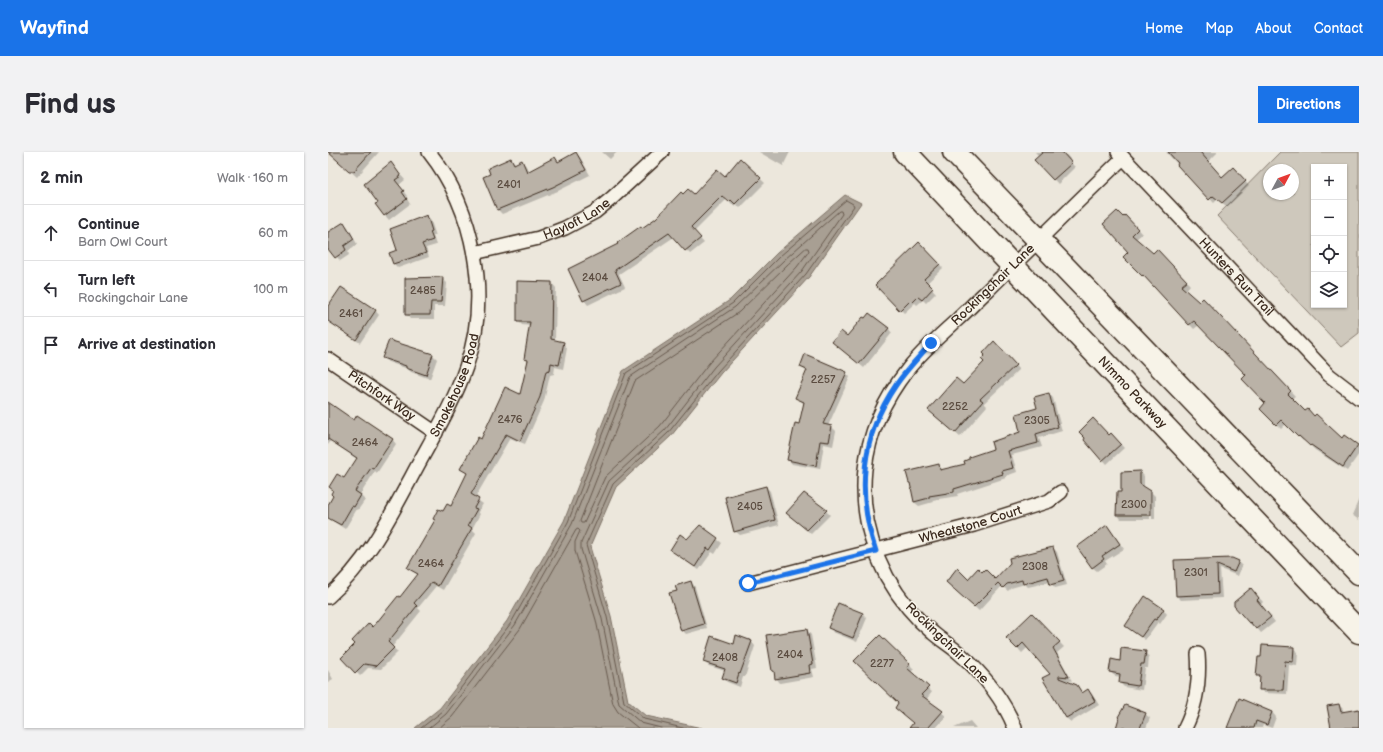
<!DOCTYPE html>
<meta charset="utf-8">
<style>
body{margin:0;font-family:"Balsamiq Sans",sans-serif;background:#f2f2f3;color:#2b2b33}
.controls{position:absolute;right:12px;top:12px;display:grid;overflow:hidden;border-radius:0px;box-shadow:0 1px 3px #0004}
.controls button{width:36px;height:36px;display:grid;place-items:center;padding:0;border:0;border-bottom:1px solid #e1e1e2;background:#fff;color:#2b2b33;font:20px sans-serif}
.compass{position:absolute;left:935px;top:12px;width:36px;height:36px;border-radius:50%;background:#fff;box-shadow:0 1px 3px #0004;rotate:49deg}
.stop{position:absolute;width:12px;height:12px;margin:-9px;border:3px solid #1a73e8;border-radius:50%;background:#fff}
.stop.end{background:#1a73e8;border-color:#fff;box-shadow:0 1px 4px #0008}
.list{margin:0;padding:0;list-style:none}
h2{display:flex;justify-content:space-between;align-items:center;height:52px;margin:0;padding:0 16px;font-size:17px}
h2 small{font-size:13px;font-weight:400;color:#7c7c81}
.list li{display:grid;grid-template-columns:26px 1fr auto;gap:12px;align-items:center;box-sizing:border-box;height:56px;padding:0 16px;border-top:1px solid #e1e1e2}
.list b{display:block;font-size:15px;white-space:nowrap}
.list p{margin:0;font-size:13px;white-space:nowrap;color:#7c7c81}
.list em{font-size:13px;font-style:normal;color:#7c7c81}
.icon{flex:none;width:22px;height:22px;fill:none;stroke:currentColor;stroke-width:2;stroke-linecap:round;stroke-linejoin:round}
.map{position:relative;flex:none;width:1031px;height:576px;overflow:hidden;border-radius:0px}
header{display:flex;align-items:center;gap:24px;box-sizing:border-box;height:56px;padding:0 20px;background:#1a73e8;color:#fff}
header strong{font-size:19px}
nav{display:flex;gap:22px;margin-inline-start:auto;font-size:14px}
.intro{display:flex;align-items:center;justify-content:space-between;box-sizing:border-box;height:96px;padding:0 24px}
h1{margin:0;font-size:28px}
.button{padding:10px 18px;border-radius:0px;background:#1a73e8;color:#fff;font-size:14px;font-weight:700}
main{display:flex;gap:24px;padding:0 24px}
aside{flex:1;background:#fff;border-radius:0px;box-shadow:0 1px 3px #0004}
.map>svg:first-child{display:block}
</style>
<header>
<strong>Wayfind</strong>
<nav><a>Home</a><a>Map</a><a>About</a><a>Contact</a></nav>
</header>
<div class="intro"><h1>Find us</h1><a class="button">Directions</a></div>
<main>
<aside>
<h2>2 min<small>Walk · 160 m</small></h2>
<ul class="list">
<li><svg class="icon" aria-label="ahead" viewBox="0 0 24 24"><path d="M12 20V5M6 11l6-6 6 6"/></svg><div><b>Continue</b><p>Barn Owl Court</p></div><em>60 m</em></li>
<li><svg class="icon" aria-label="left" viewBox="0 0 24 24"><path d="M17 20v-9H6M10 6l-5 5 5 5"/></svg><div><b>Turn left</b><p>Rockingchair Lane</p></div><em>100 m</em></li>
<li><svg class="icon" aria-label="arrive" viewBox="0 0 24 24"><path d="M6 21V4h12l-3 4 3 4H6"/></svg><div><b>Arrive at destination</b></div></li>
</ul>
</aside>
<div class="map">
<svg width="1031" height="576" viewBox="0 0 1031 576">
<rect width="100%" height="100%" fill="#ece7dc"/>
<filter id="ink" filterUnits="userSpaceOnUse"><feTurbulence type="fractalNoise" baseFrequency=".025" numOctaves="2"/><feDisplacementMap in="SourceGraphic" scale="8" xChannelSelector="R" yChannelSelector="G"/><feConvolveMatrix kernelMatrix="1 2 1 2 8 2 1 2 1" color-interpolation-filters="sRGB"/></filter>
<g filter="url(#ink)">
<!-- green -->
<path fill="#cec8bc" stroke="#84796d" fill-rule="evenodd" d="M952,0H1031V181L1013,195L889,64ZM986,15H1016V153H986ZM941,18H965V42H941Z"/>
<!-- water -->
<path fill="#a89f93" stroke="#7c7064" d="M517,43L533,51L481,125L393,221L343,284L288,335L262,395L283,464L300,549L318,564L374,576H87L112,556L179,469L236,369L295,219L402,148L449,101Z"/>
<!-- shadow -->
<g fill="#0003">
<path d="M1,0H51L29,25Z"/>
<path d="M274,0H289L282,7Z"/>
<path d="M431,0H462L455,14Z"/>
<path d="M707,0H736L742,7L741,9L747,15L730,32L708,8L712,5Z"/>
<path d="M838,0H890L880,10L894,26L905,16L921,34L899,55L890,47L886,51Z"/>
<path d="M248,1L252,5L262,23L230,39L174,62L170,58L163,23L183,7L188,12L194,9L198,14L201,20L227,6L231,10Z"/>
<path d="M412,8L437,31L412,56L408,52L406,54L399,47L366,80L376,91L362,102L346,85L291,122L297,135L260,153L256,148L292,93L328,67L355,43L366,44L397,26Z"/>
<path d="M63,12L77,28L71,33L79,44L78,45L82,52L61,68L48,53L51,51Z"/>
<path d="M99,65L103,69L108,84H105L108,93L98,96L101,105L70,116L66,112L62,101L70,99Z"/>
<path d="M795,67L802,69L814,82L808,87L825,102L833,103L862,133L857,139L951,227L967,244L963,247L977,261L1014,287L1016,284L1031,295V302L1019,319L987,298L976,287L975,289L958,272L953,277L933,257L939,251L919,223L871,173L866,177L844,154L802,100Z"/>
<path d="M15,71L20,75L29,92L20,99L21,103L12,109L0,92V82Z"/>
<path d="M591,91L615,116L599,131L608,141L598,151L595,148L589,153L587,151L576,161L548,133Z"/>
<path d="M114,126L119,131L117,154H106V167H82L78,162Z"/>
<path d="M224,131L228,136L227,189L235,191L239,196L235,217L227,215L226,222L222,223L216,249L197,292L182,286L147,346L155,352L150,360L152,362L144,377L148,381L115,438L108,434L90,456L93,459L64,495L70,500L53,517L40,516L32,524L14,506L72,447L90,423L80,416L116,361L123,355L140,322L133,316L154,289L193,243L201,209L198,206L203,174L194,173L190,169Z"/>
<path d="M0,156L47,158L51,163L32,191L0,169Z"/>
<path d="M560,176L564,181L536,216L505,190L519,185Z"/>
<path d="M61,189L105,203L109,207L102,227L83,220L80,217L60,210L55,206Z"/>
<path d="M671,195L691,218L656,251L659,254L632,285L605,262L635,233Z"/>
<path d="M473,215L518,221L522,225L500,274L504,275L508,279L505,294L496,292L492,317L464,312L460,307L472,273L477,252L468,246L479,220Z"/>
<path d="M721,242L725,246L734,279L711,286L714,295L684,303L689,320L678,324V326L629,342L630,344L604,348L605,350L591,354L586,350L610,313L615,318L639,313L694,281Z"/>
<path d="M0,252L26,270L64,287L68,292L49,321L47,319L32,343L37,348L30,358L29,357L17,377L0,366V355L29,307L3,289L0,293Z"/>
<path d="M783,282L796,296L779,312L757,288L781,284Z"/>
<path d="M812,320L816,324V336L822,340V367H793L789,362L794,341Z"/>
<path d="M438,335L442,339L451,373L412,383L407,379Z"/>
<path d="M824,341L827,344V367H824Z"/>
<path d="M1031,347V368L1024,363Z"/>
<path d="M498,359L502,363L483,382L464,365Z"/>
<path d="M372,374L394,391L387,402L384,400L371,418L343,398L359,388Z"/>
<path d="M779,374L796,397L777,409L779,412L769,419L764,415Z"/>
<path d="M725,396L729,400L739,433L727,436L722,430L700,435L697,432L683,436L680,439L674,434L651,459L624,434L654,422L667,428L683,411Z"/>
<path d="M847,409L910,410L914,414L910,424L892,417L894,446L853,448L849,444Z"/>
<path d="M363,430L367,435L379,476L358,482L354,478L350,440Z"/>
<path d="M927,441L935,450L933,452L947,470L933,481L927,474L926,475L921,471L907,454Z"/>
<path d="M835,457L839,462L832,472L830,470L817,488L798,473Z"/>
<path d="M535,462L539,466L529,490L505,480L501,475Z"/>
<path d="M704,462L736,495L729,501L744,529L734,528L749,534L755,541L760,538L764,542L771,553L743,570L738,566L724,522L700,495L694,501L680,486Z"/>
<path d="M479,478L483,483L489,516L484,517L486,525L452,531L448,526L447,521L444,519Z"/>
<path d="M552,484L586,517L582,521L604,540L598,548L618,564L608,576H582L586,571L571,551Z"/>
<path d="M423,489L427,494L417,525H415L412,535L399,530L395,526L397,519L381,514L376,510L406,493Z"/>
<path d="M965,496L970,500L969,514L961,513L959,542L936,541L932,537L933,527L929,523Z"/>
<path d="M817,500L821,505L820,516H817L814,538L796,535L792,531L793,525L787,524L782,520L792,510Z"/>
<path d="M0,518L5,527L0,530Z"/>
<path d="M912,548L944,560L948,565L944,576L935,573L934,576H900Z"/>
<path d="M1011,553L1015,557L1016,561L1031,558V576H1004Z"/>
<path d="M817,562L822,566L818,576H789Z"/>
<path d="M642,569L648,576H626Z"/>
</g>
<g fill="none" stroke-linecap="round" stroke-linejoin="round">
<!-- shore -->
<g stroke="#67594d" stroke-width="1">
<path d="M478,96H480L481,99L469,115L381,211L332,274L277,325L256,371H253L252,369L307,229L411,160L460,112Z"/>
<path d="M93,576L115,559L183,471L240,370L298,221L405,151L452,104L518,48L525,52L526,54L478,122L390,219L340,281L285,332L258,393L279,465L296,550L316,567L355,576"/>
<path d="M101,576L118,562L187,473L244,372L302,225L407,155L456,108L511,59H513L514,62L474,119L386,215L337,278L281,329L253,391V397L274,467L291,552L313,571L333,576"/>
<path d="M111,576L124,565L192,477L248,378L250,377L252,379L247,390V399L268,468L285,552L290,560L310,576"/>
</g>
</g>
<!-- building -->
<g fill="#bab2a7" stroke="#3b2a1e">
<path d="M0,0H43L26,19H21Z"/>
<path d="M248,0L258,18L225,35L169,58L155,25L162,22L160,16L183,6L186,12L194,8L199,20L227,5L230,10Z"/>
<path d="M715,0H734L744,11L725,28L706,8Z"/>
<path d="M840,0H872L894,25L905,15L918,29L894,51L885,44L881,48L849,13L850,11Z"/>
<path d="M412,6L433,26L407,52L403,48L401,50L394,44L363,75L373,86L357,99L341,81L287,118L293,131L255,149L240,117L290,92L289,91L313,74L314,76L328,66L353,40L355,42L360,37L366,42L389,17L397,24Z"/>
<path d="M63,10L73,24L67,28L76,39L74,40L79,47L56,64L47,52L50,51L36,32Z"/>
<path d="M789,59L795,65L797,63L810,77L804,83L825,101L829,97L859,129L853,134L871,150L875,146L946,221L963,239L960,242L977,259L980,257L986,264L988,262L1014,286L1016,283L1030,293L1015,315L983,293L982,294L971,284L970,285L953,268L948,273L932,257L937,251L914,227L918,223L866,169L861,173L815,123L814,124L795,105L800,100L775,72Z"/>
<path d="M99,63L104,79L102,80L105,88L94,92L98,101L65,112L61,101L69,98L62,77Z"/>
<path d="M16,70L26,87L16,94L18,98L7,106L0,97V80Z"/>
<path d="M591,90L612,112L596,127L605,136L594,148L590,145L585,150L583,148L572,159L547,133Z"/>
<path d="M115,125L113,150H103L102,163H77V126Z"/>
<path d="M189,129L224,130L223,187L236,190L231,213L223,211L222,218L218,219L212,245L192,289L178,282L143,342L151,347L146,356L149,357L140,373L144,376L110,434L104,430L86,451L89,454L60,490L66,496L48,514L36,512L27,521L13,506L27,492L24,489L41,471L45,475L70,444L72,445L90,422L79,416L107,368L105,367L110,357L115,359L119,352L123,354L139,321L132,317L150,285L153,287L177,235L192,242L200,208L196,207L202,170H189Z"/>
<path d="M13,135L48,158L28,188L0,169V154Z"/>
<path d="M541,161L561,176L531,212L504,190L513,179L519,184L535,165L537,166Z"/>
<path d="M61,188L105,202L98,223L78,216V214L54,206Z"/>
<path d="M666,189L688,213L652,247L655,249L627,281L600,258L628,226L635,232L656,210L653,207L657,203L655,201Z"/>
<path d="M477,202L519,220L495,272L504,274L501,290L492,289L488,314L459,308L467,271L471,272L476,250L467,246L479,218L472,215Z"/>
<path d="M721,241L730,275L708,282L710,291L680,299L685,316L674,319L675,322L626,337V340L601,344V346L586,350L582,331H581L578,320L611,312L612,318L637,312L636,309L641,307V305L665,297L663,290L692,280L688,262L709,256L706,245Z"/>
<path d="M0,250L26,268L29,263L65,287L45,317L43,316L27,339L33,343L26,355L24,354L13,373L0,366V353L5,344L3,342L5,338L1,335L9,322L16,326L29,306L0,287Z"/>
<path d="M765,266L781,283L783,281L793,292L774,309L756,288L757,286L751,280Z"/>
<path d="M812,319V332L823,339V363H788L789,340H793V320Z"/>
<path d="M438,334L447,368L406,380L397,345Z"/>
<path d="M476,341L499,358L479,378L458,361Z"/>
<path d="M372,373L390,386L382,398L379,396L367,415L342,398L352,382L359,387Z"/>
<path d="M779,373L792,392L774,404L776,407L764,416L749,395Z"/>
<path d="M725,395L736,429L722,433L720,425L695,432L694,428L679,432L675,436L670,431L646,455L618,430L629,416L640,427L650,416L654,420L657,417L667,427L682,411L681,406Z"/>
<path d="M904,406L911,409L906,420L889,413L890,442L848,444L846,408Z"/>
<path d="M363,429L376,472L353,479L341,441L349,439L347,434Z"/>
<path d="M923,436L931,446L929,448L943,465L928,477L922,470L921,471L906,454V450Z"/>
<path d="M817,444L836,457L828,468L826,467L813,485L797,474Z"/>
<path d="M510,451L535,461L525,486L500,476Z"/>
<path d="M704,461L732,490L725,496L741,525L731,524V526L749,533L754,541L760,537L767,549L738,566L714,526L722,522L695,491L689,497L678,486Z"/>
<path d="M479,477L485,512L481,513L482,521L447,527L446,519H444L438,483Z"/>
<path d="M408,483L424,489L412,522L411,521L408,531L394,526L397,517L375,510L383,484L406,492Z"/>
<path d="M552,483L582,512L579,516L601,535L593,543L615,559L600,576H581L585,571L567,556L570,551L526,509Z"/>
<path d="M934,493L966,495L965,510L957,509L955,538H931L932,524H928L930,505H933Z"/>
<path d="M793,496L818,499L816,512H813L810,534L791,531L792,522L781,520L783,507L792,509Z"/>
<path d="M911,546L944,560L939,573L928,569L926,576H899Z"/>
<path d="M1011,552L1013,560L1031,557V576H1003L999,554Z"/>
<path d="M797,553L818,561L812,576H788L791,566L790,565Z"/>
</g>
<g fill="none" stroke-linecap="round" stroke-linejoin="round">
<defs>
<g id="minor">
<path id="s1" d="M790,0L1001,223L1031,246"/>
<path id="s2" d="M146,101L211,86L237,76L267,60L284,46L334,0"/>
<path id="s3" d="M0,207L108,281"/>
<path id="s4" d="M420,431L646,373L721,349L733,340"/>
<path id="s5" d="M0,445C38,412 61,367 84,324C103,288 125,253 138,215C163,145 147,58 101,0"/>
<path id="s6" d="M687,576C675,546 655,522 631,501C623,494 613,488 605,481C587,466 571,446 559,425C522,354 530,280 580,217C595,198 613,183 631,166C641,157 650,147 660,138C705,94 750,49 795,6"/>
<path d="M857,576C869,552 872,528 870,502"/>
</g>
<g id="trunk">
<path id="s7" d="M577,0L1031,480"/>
<path d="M626,0L1031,421"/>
</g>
</defs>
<!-- minor casing -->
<use href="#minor" stroke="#3b2a1e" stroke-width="16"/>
<!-- trunk casing -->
<use href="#trunk" stroke="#3b2a1e" stroke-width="25"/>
<!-- minor -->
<use href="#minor" stroke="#f7f3e8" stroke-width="13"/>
<!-- trunk -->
<use href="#trunk" stroke="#f7f3e8" stroke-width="22"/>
</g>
</g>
<g fill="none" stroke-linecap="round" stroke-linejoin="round" filter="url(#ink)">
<!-- route -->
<path stroke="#1a73e8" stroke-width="5" d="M420,431L548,399C528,342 533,284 568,233C578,218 591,205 603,191"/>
</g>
<g text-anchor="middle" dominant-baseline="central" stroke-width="3" stroke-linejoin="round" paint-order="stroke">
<!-- number labels -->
<g font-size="11" fill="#5b4c40">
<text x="181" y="32">2401</text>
<text x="267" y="125">2404</text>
<text x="95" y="138">2485</text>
<text x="23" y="161">2461</text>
<text x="495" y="227">2257</text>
<text x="627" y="254">2252</text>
<text x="182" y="267">2476</text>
<text x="709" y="268">2305</text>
<text x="37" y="290">2464</text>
<text x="806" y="352">2300</text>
<text x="422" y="354">2405</text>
<text x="103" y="411">2464</text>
<text x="707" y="414">2308</text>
<text x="868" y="420">2301</text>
<text x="462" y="502">2404</text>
<text x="397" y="505">2408</text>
<text x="554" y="511">2277</text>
</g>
<!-- street labels -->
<g font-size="13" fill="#3b2a1e" stroke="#f7f3e8">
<text stroke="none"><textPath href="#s2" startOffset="109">Hayloft Lane</textPath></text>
<text stroke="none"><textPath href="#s1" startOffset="172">Hunters Run Trail</textPath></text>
<text stroke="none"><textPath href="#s6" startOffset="542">Rockingchair Lane</textPath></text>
<text stroke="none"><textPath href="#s5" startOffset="249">Smokehouse Road</textPath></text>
<text stroke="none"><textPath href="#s7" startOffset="331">Nimmo Parkway</textPath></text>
<text stroke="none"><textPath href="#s3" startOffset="65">Pitchfork Way</textPath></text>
<text stroke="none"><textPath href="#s4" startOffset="230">Wheatstone Court</textPath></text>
<text transform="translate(619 491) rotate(44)">Rockingchair Lane</text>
</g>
</g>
</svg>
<div class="controls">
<button>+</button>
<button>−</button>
<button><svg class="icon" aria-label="locate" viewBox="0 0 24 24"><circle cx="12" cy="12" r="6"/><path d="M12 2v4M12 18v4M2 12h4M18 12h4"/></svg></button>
<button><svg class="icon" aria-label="layers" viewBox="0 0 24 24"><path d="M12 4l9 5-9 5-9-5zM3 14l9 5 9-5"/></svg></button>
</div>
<svg class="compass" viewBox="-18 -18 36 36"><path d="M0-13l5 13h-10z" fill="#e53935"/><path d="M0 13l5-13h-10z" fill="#7c7c81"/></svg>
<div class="stop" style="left:420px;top:431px"></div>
<div class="stop end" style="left:603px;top:191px"></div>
</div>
</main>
